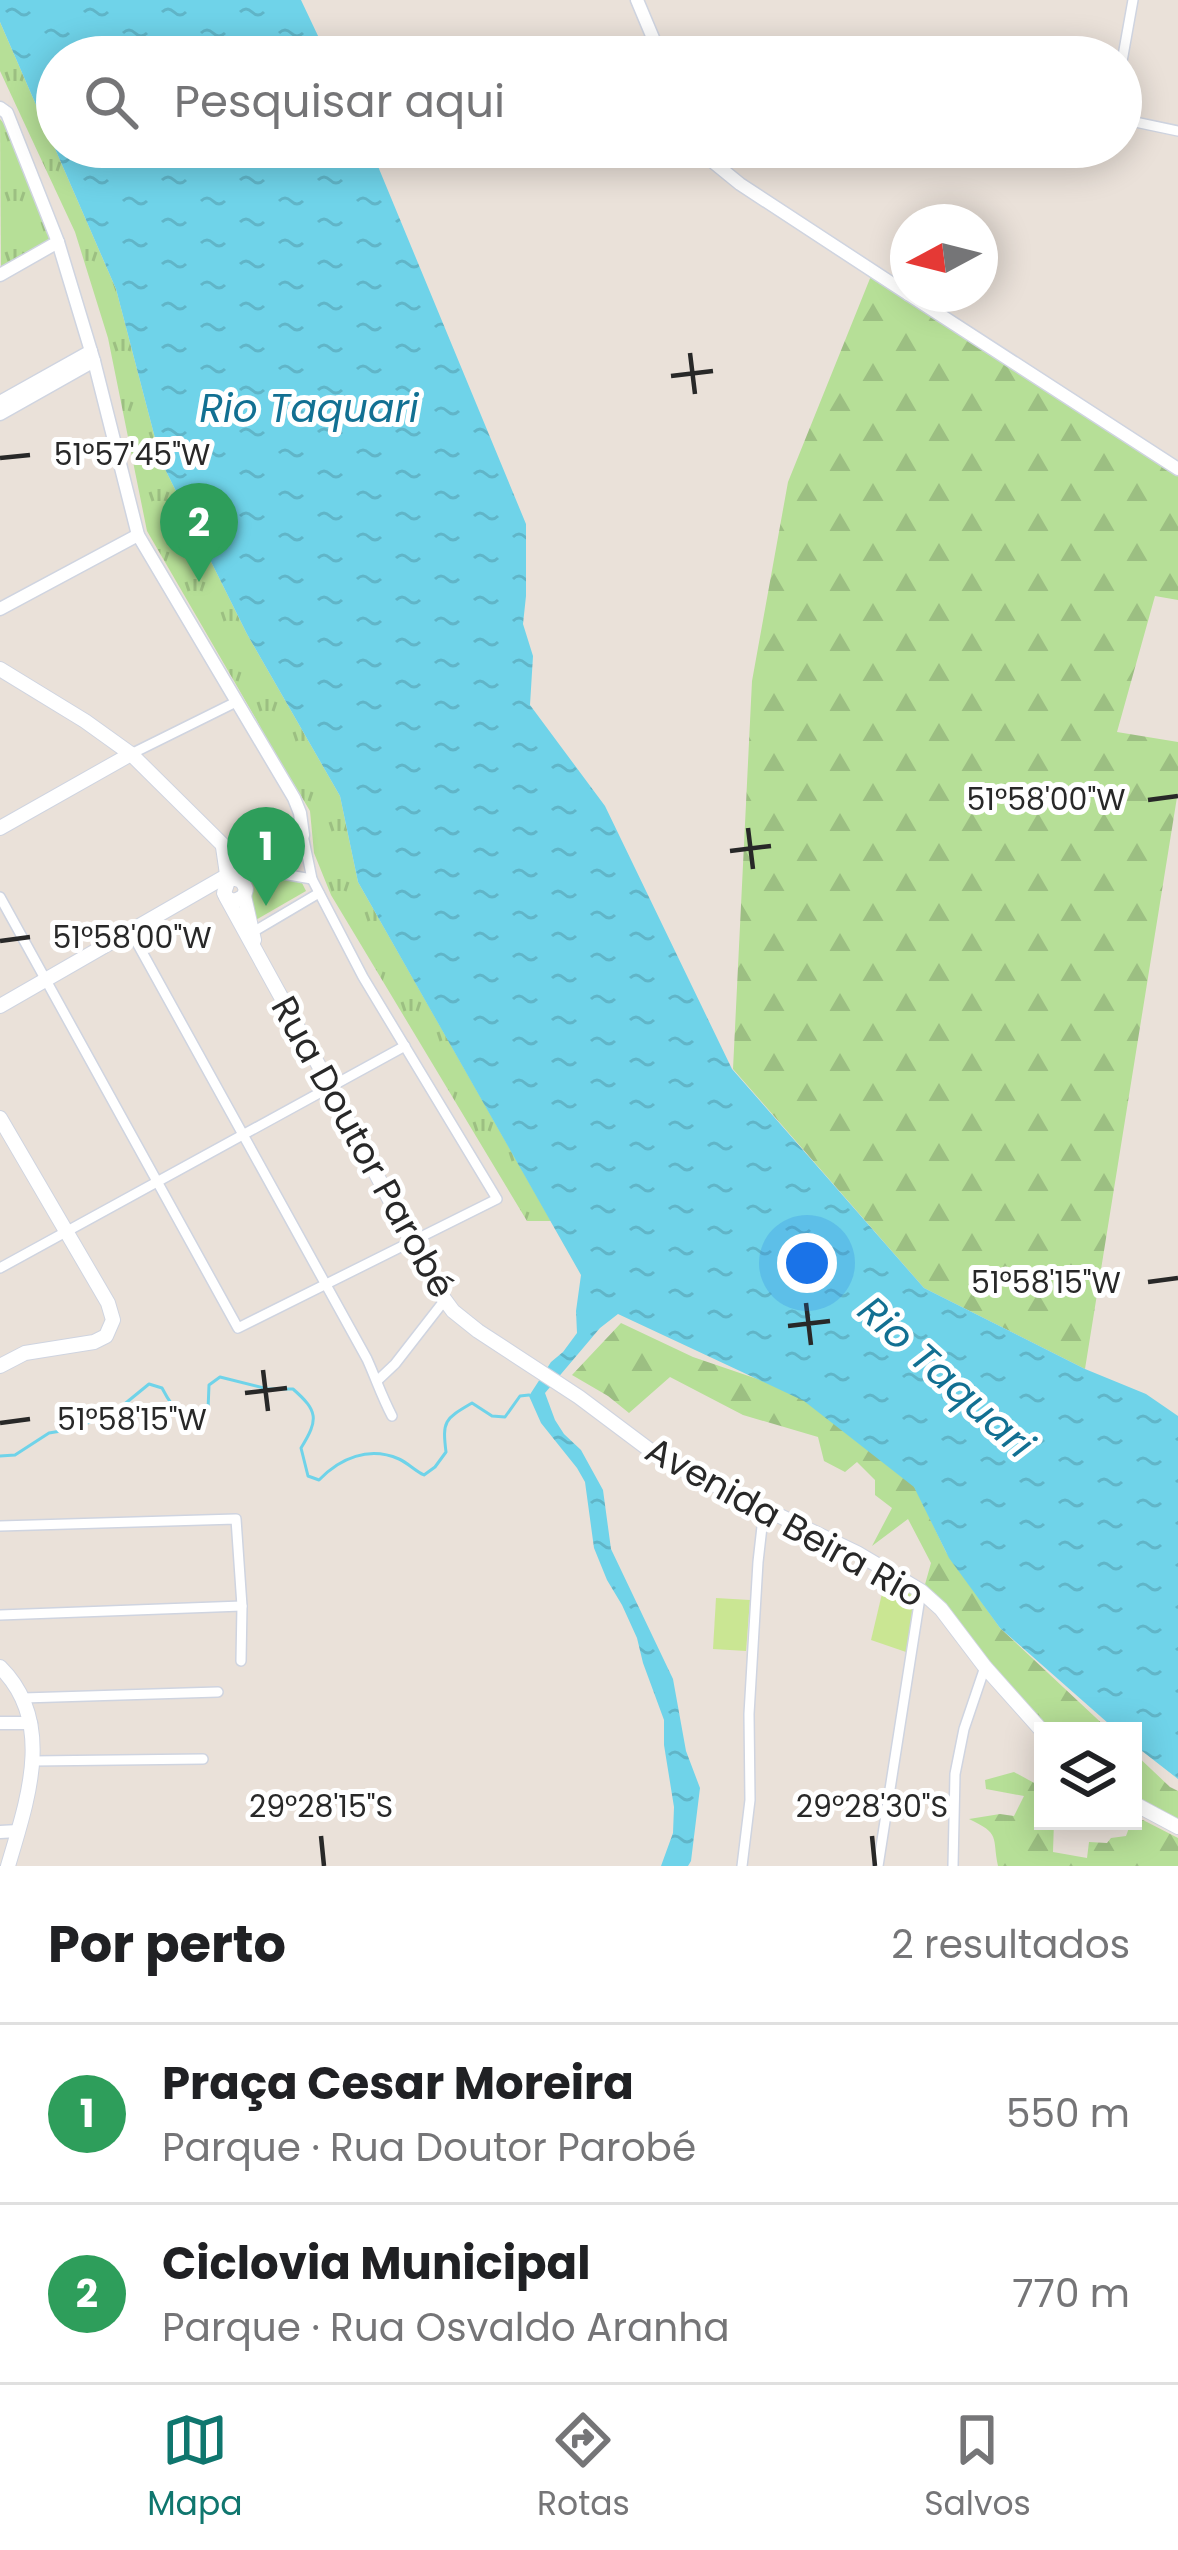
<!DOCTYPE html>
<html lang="pt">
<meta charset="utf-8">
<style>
body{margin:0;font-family:Poppins,sans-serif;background:#f2f2f2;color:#202124}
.controls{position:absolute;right:36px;bottom:36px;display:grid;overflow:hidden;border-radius:0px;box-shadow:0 6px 30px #0003}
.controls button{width:108px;height:108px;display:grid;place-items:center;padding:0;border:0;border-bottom:3px solid #e0e0e0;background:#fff;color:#202124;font:60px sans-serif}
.compass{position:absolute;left:890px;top:204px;width:108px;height:108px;border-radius:50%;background:#fff;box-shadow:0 6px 30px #0003;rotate:263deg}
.you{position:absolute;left:807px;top:1263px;width:42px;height:42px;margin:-30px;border:9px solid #fff;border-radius:50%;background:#1a73e8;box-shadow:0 0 0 18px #1a73e833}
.badge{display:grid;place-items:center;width:78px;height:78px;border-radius:50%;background:#0f766e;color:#fff;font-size:39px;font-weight:700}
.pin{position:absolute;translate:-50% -99px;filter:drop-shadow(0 3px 6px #0008)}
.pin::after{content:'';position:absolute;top:63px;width:42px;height:36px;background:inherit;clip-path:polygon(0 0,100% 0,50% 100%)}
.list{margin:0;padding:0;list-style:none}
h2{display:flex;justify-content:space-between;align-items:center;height:156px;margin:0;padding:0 48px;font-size:51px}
h2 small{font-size:39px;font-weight:400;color:#757577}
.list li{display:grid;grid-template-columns:78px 1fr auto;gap:36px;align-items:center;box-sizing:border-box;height:180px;padding:0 48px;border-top:3px solid #e0e0e0}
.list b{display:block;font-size:45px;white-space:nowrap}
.list p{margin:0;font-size:39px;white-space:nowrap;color:#757577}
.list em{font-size:39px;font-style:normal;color:#757577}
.icon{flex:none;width:66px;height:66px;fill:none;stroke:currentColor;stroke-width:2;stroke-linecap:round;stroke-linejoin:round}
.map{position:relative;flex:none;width:1178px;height:1866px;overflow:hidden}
.search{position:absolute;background:#fff;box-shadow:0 6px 30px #0003;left:36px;right:36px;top:36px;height:132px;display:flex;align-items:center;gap:30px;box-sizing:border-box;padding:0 42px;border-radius:66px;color:#757577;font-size:45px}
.sheet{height:516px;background:#fff}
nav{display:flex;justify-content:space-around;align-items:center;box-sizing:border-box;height:168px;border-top:3px solid #e0e0e0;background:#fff;font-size:33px;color:#757577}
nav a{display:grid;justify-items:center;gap:6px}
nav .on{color:#0f766e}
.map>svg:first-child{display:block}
</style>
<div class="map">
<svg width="1178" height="1866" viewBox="0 0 1178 1866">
<defs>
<pattern id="grass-tufts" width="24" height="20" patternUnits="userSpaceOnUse" patternTransform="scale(3)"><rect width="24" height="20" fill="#b6df97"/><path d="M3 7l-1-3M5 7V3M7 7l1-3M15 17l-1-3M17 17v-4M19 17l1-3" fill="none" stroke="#9cbf82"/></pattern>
<pattern id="forest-firs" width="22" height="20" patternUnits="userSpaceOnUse" patternTransform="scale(3)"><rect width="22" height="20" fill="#b6df97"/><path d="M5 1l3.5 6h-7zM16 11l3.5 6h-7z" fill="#9cbf82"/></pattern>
<pattern id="water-ripples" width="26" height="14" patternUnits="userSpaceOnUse" patternTransform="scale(3)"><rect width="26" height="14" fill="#6fd3e9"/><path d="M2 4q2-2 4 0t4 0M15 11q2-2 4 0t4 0" fill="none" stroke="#60b5c8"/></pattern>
</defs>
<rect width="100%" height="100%" fill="#eae1d9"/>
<!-- grass -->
<g fill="url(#grass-tufts)">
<path d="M0,22L116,289L161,461L247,634L340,796L358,882L551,1221H527L331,895L314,853L310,811L294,784L290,785L256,719L147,531L108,338L75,232L0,71Z"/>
<path d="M0,119L10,131L51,239L1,267Z"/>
<path d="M255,873L302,883L306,891L254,921L247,877Z"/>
</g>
<!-- forest -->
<g fill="url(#forest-firs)">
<path d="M873,271L1178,469V600L1155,596L1117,732L1178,742V791L1085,1369L924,1288L733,1069L752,681L788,482Z"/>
<path d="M621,1323L693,1357L813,1398L915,1487L946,1552L1000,1628L1110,1731H1051L987,1667L924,1588L931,1563L908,1519L872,1546L892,1508L875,1495V1480L857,1462L845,1472L824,1461L818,1437L743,1415L670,1377L629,1413L608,1396L572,1375Z"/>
<path d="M1133,1752L1170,1787L1178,1791V1825L1133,1798Z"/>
<path d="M1014,1772L1038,1785L1043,1780V1821H1054L1053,1852L1087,1858L1089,1842L1107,1843L1111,1838L1126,1836L1130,1825L1143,1820L1178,1838V1866H998C992,1837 1001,1834 969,1819L1000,1814L1014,1816L1024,1796L986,1789L985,1780Z"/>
</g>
<!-- pitch -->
<g fill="#cae693">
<path d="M885,1581L919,1593L906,1652L871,1640Z"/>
<path d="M716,1598L750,1600L746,1651L713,1649Z"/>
</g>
<!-- water -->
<path fill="url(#water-ripples)" d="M0,0H301L328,57H57V147H370L526,524V596L523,624L533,656L530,705L605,806L732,1069L924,1288L1085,1369L1146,1394L1178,1416V1779L1133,1744V1731H1117L1000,1628L949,1558L914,1487L804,1401L618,1314L600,1328L545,1393L555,1420L564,1434L581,1450L603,1490L611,1549L673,1679L686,1751L700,1788L691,1861L688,1866H661L673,1833L674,1807L664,1745V1720L643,1663L637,1638L622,1605L607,1580L594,1548L585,1482L577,1468L541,1423L529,1396L551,1362L563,1352L577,1333L576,1311L581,1275L358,882L340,796L247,634L161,461L116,289L0,22Z"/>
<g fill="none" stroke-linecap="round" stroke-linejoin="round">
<!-- stream -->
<path stroke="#6fd3e9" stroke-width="3" d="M0,1456L15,1455L49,1433L73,1429L116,1411L149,1384L162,1388C173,1409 184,1427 208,1410L209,1385L220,1377L268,1389H293C318,1411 319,1419 301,1448L308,1476L319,1480C340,1458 369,1446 399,1459C408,1463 415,1471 424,1475L435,1467L446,1452C442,1420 445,1419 472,1403L492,1416L505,1417L520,1396L529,1395"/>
<defs>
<g id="minor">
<path d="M1121,67L1133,0"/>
<path d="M1121,119L1178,131"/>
<path d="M131,754L236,702"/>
<path d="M244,883L249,873L259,870L312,879"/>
<path d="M0,897L238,1328L497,1199L363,977L312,879L303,835"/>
<path d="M131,932L367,1359C376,1379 382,1397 392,1416"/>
<path d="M253,932L319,893"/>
<path d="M0,1268L405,1046"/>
<path d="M377,1381L395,1364L444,1301"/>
<path d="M0,1526L236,1519L242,1606L241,1661"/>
<path d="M0,1615L242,1606"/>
<path d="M23,1698L218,1692"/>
<path d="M33,1761L203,1759"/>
<path d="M742,1866L750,1800L749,1714L758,1562L764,1509"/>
<path d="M878,1866L921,1591"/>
<path d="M953,1866L955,1774L964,1729L985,1667"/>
</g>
<g id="tertiary">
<path d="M637,0L661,57"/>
<path d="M0,108L7,113L58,242L94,361L138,535L294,798L300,813L303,835L240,868"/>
<path d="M700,147L713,162L740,184L908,294"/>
<path d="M0,275L58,242"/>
<path d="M908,294L1178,469"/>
<path d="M0,402L91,351"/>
<path d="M0,414L94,361"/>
<path d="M0,609L138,535"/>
<path d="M0,1723H31"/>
<path d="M0,1832L18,1831"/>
</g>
<g id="secondary">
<path d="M0,669L85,721L131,754L232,854L240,868L242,881"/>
<path d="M0,828L131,754"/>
<path d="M223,847L228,881L224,893L228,899L235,901L244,896L246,889L242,881L236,879"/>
<path d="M244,896L254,940"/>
<path d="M226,897L330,1086L436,1288L453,1311L478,1331L579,1397L663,1460L857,1553L921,1591L941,1609L985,1667L1043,1732"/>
<path d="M0,1006L240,868"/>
<path d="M0,1118L108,1303L113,1320L106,1336L94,1342L25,1353L0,1366"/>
<path d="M0,1667C56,1722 27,1801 8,1866"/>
<path d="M1133,1803L1178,1827"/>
</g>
</defs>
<!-- minor casing -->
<use href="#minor" stroke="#cfd4e0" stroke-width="12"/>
<!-- tertiary casing -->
<use href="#tertiary" stroke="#cfd4e0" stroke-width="15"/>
<!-- secondary casing -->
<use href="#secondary" stroke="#cfd4e0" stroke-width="16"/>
<!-- minor -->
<use href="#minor" stroke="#fff" stroke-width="9"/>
<!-- tertiary -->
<use href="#tertiary" stroke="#fff" stroke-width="12"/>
<!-- secondary -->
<use href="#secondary" stroke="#fff" stroke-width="14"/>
</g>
<!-- ticks -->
<path fill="none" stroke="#282828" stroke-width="4.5" d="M690,353L695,394M671,376L713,371M0,458L30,455M1148,800L1178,796M748,828L753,869M730,851L771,846M0,941L30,937M1148,1282L1178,1278M806,1303L811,1345M788,1326L830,1321M263,1370L268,1411M245,1393L287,1388M0,1423L30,1419M321,1836L324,1866M872,1836L875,1866"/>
<g text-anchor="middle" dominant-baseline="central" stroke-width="10" stroke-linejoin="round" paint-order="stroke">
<!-- street labels -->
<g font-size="36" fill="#282828" stroke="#fff">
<text transform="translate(363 1147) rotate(61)">Rua Doutor Parobé</text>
<text transform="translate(785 1522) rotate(29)">Avenida Beira Rio</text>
</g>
<!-- water labels -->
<g font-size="39" font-style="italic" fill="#127092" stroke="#fff">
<text x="309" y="408">Rio Taquari</text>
<text transform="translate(946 1377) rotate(42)">Rio Taquari</text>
</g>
</g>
<g font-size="30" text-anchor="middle" fill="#282828" stroke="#fff" stroke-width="10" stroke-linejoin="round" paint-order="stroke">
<text x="132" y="465">51°57'45"W</text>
<text x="1046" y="810">51°58'00"W</text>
<text x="132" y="948">51°58'00"W</text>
<text x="1046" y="1293">51°58'15"W</text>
<text x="132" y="1430">51°58'15"W</text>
<text x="321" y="1817">29°28'15"S</text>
<text x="872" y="1817">29°28'30"S</text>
</g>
</svg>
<div class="controls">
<button><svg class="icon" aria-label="layers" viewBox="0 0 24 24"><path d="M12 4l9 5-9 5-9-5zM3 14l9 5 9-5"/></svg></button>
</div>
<svg class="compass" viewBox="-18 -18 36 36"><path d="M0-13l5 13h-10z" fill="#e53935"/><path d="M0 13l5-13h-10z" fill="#757577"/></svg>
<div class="you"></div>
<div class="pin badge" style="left:266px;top:906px;background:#2e9e5b">1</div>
<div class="pin badge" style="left:199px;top:582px;background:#2e9e5b">2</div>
<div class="search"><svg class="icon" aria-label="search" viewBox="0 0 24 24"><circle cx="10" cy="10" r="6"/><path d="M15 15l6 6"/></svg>Pesquisar aqui</div>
</div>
<section class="sheet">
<h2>Por perto<small>2 resultados</small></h2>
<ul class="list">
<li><span class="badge" style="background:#2e9e5b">1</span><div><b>Praça Cesar Moreira</b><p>Parque · Rua Doutor Parobé</p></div><em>550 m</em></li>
<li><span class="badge" style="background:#2e9e5b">2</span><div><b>Ciclovia Municipal</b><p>Parque · Rua Osvaldo Aranha</p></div><em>770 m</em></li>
</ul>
</section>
<nav>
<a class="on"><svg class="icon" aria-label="map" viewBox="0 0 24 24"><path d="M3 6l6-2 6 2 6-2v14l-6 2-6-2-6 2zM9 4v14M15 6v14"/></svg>Mapa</a>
<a><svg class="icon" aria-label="directions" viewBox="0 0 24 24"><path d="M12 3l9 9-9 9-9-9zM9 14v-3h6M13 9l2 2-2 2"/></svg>Rotas</a>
<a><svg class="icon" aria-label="saved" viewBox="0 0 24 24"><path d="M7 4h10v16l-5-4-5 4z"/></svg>Salvos</a>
</nav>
